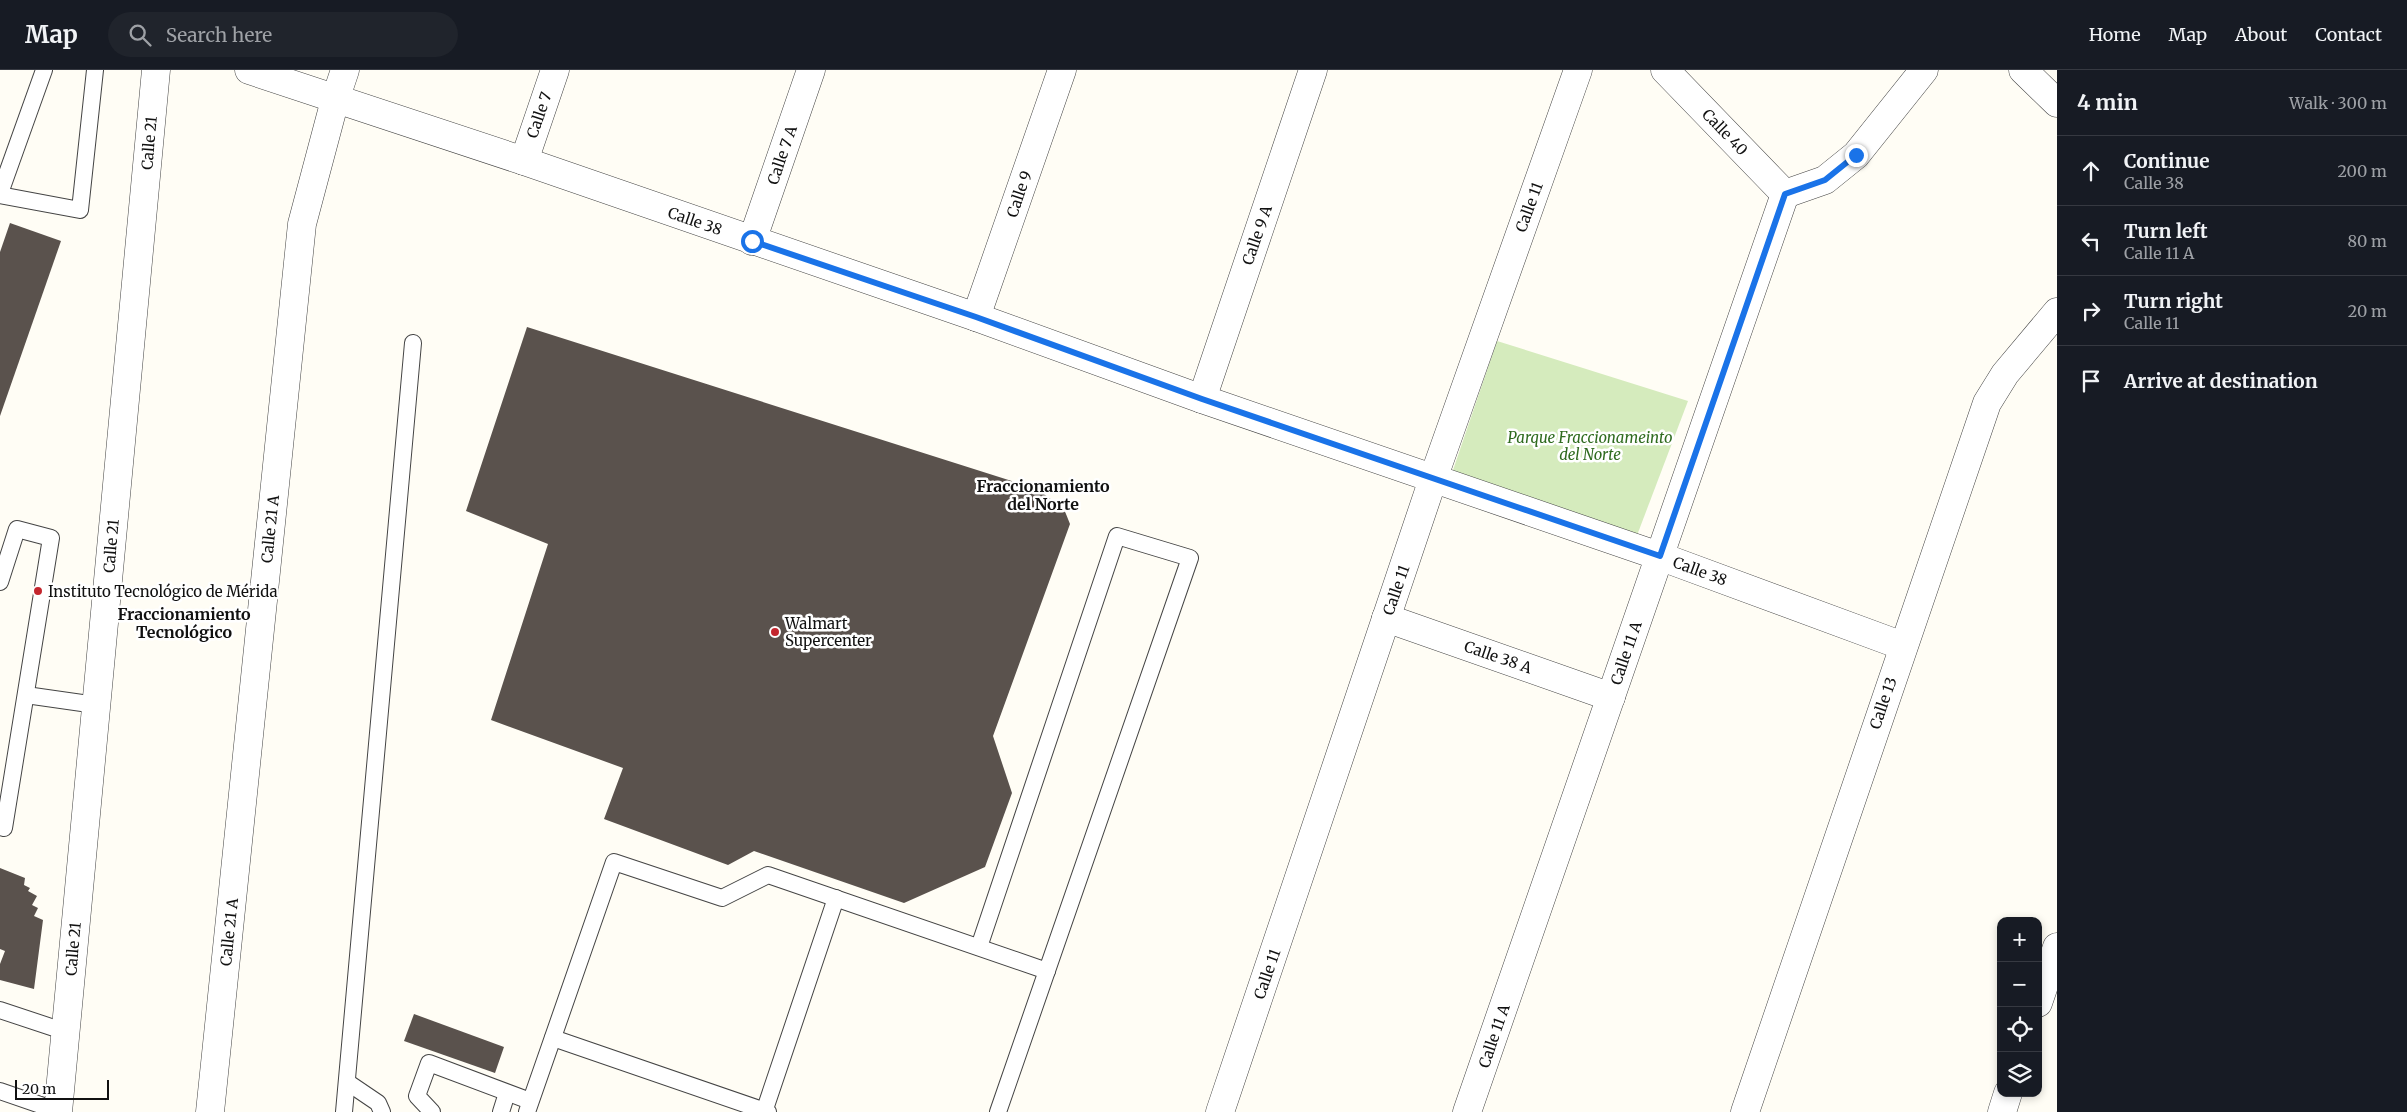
<!DOCTYPE html>
<meta charset="utf-8">
<style>
body{margin:0;font-family:Merriweather,serif;background:#20242c;color:#f1f3f6}
.controls{position:absolute;right:15px;bottom:15px;display:grid;overflow:hidden;border-radius:10px;box-shadow:0 2px 8px #0003}
.controls button{width:45px;height:45px;display:grid;place-items:center;padding:0;border:0;border-bottom:1px solid #363941;background:#171b24;color:#f1f3f6;font:25px sans-serif}
.scale{position:absolute;left:15px;bottom:12px;width:94px;box-sizing:border-box;padding-left:5px;border:2px solid #111;border-top:0;font-size:14px;line-height:18px;white-space:nowrap;color:#111;-webkit-text-stroke:4px #fff;paint-order:stroke}
.stop{position:absolute;width:15px;height:15px;margin:-11px;border:4px solid #1a73e8;border-radius:50%;background:#fff}
.stop.end{background:#1a73e8;border-color:#fff;box-shadow:0 1px 5px #0008}
.list{margin:0;padding:0;list-style:none}
h2{display:flex;justify-content:space-between;align-items:center;height:65px;margin:0;padding:0 20px;font-size:21px}
h2 small{font-size:16px;font-weight:400;color:#9ea1a6}
.list li{display:grid;grid-template-columns:32px 1fr auto;gap:15px;align-items:center;box-sizing:border-box;height:70px;padding:0 20px;border-top:1px solid #363941}
.list b{display:block;font-size:19px;white-space:nowrap}
.list p{margin:0;font-size:16px;white-space:nowrap;color:#9ea1a6}
.list em{font-size:16px;font-style:normal;color:#9ea1a6}
.icon{flex:none;width:28px;height:28px;fill:none;stroke:currentColor;stroke-width:2;stroke-linecap:round;stroke-linejoin:round}
.map{position:relative;flex:none;width:2057px;height:1042px;overflow:hidden}
header{display:flex;align-items:center;gap:30px;box-sizing:border-box;height:70px;padding:0 25px;background:#171b24;border-bottom:1px solid #363941}
header strong{font-size:24px}
nav{display:flex;gap:28px;margin-inline-start:auto;font-size:18px}
.search{width:350px;height:45px;background:#20242c;display:flex;align-items:center;gap:12px;box-sizing:border-box;padding:0 18px;border-radius:28px;color:#9ea1a6;font-size:19px}
main{display:flex}
aside{flex:1;background:#171b24}
.map>svg:first-child{display:block}
</style>
<header>
<strong>Map</strong>
<div class="search"><svg class="icon" aria-label="search" viewBox="0 0 24 24"><circle cx="10" cy="10" r="6"/><path d="M15 15l6 6"/></svg>Search here</div>
<nav><a>Home</a><a>Map</a><a>About</a><a>Contact</a></nav>
</header>
<main>
<div class="map">
<svg width="2057" height="1042" viewBox="0 0 2057 1042">
<rect width="100%" height="100%" fill="#fffdf5"/>
<!-- green -->
<path fill="#d5ebbd" d="M1497,271L1688,331L1636,468L1452,403Z"/>
<!-- building -->
<g fill="#5a524d">
<path d="M10,153L61,171L0,346V182Z"/>
<path d="M527,257L1037,419L1064,439L1070,454L993,666L1012,723L985,797L904,833L754,781L728,795L604,749L623,698L491,650L548,474L466,441Z"/>
<path d="M0,798L25,808L24,815L30,818L28,821L37,826L32,835L38,838L34,846L43,850L34,919L0,910V894L5,881L0,879Z"/>
<path d="M414,944L504,977L495,1003L404,971Z"/>
</g>
<g fill="none" stroke-linecap="round" stroke-linejoin="round">
<defs>
<g id="lane">
<path d="M0,123L44,0"/>
<path d="M0,125L80,140L95,0"/>
<path d="M0,512L17,459L51,468L4,758L0,757"/>
<path d="M26,625L96,635"/>
<path d="M979,877L1117,466L1190,488L998,1042"/>
<path d="M0,940L66,962"/>
<path d="M553,968L768,1042"/>
<path d="M347,1012L378,1033L382,1042"/>
<path d="M0,1021L58,1041"/>
<path d="M344,1042L413,273"/>
<path d="M432,1042L417,1026L429,993L530,1031"/>
<path d="M501,1042L507,1023"/>
<path d="M527,1042L614,792L722,828L768,805L1047,901"/>
<path d="M764,1042L836,828"/>
</g>
<g id="street">
<path d="M249,0L524,91L976,247L1202,329L1659,486L1903,576"/>
<path d="M1665,0L1785,124"/>
<path d="M2023,0L2057,33"/>
<path d="M524,91L555,0"/>
<path d="M1785,124L1825,110L1856,85L1924,0"/>
<path d="M752,171L811,0"/>
<path d="M976,247L1062,0"/>
<path d="M1202,329L1313,0"/>
<path d="M1386,548L1611,627"/>
<path d="M2038,933L2057,877"/>
<path d="M58,1042L156,0"/>
<path d="M210,1042L302,154L335,30L345,0"/>
<path d="M1220,1042L1433,409L1578,0"/>
<path d="M1467,1042L1785,124"/>
<path d="M1745,1042L1987,333L2005,304L2057,242"/>
<path d="M2002,1042L2008,1023"/>
</g>
</defs>
<!-- lane casing -->
<use href="#lane" stroke="#444" stroke-width="18"/>
<!-- street casing -->
<use href="#street" stroke="#444" stroke-width="29"/>
<!-- lane -->
<use href="#lane" stroke="#fff" stroke-width="16"/>
<!-- street -->
<use href="#street" stroke="#fff" stroke-width="28"/>
</g>
<g fill="none" stroke-linecap="round" stroke-linejoin="round">
<!-- route -->
<path stroke="#1a73e8" stroke-width="6" d="M752,171L976,247L1202,329L1660,486L1785,124L1825,110L1856,85"/>
</g>
<!-- markers -->
<g fill="#c4262e" stroke="#fff" stroke-width="2">
<circle cx="38" cy="521" r="5"/>
<circle cx="775" cy="562" r="5"/>
</g>
<g text-anchor="middle" dominant-baseline="central" stroke-width="5" stroke-linejoin="round" paint-order="stroke">
<!-- street labels -->
<g font-size="15" fill="#111" stroke="#fff">
<text transform="translate(539 45) rotate(-71)">Calle 7</text>
<text transform="translate(1725 62) rotate(46)">Calle 40</text>
<text transform="translate(149 73) rotate(-85)">Calle 21</text>
<text transform="translate(782 85) rotate(-71)">Calle 7 A</text>
<text transform="translate(1019 124) rotate(-71)">Calle 9</text>
<text transform="translate(1529 137) rotate(-70)">Calle 11</text>
<text transform="translate(695 151) rotate(19)">Calle 38</text>
<text transform="translate(1257 165) rotate(-71)">Calle 9 A</text>
<text transform="translate(270 459) rotate(-84)">Calle 21 A</text>
<text transform="translate(111 476) rotate(-85)">Calle 21</text>
<text transform="translate(1700 501) rotate(20)">Calle 38</text>
<text transform="translate(1396 520) rotate(-71)">Calle 11</text>
<text transform="translate(1626 583) rotate(-71)">Calle 11 A</text>
<text transform="translate(1498 587) rotate(19)">Calle 38 A</text>
<text transform="translate(1883 633) rotate(-71)">Calle 13</text>
<text transform="translate(229 862) rotate(-84)">Calle 21 A</text>
<text transform="translate(73 879) rotate(-85)">Calle 21</text>
<text transform="translate(1267 904) rotate(-71)">Calle 11</text>
<text transform="translate(1494 966) rotate(-71)">Calle 11 A</text>
</g>
<!-- park labels -->
<g font-size="15" font-style="italic" fill="#2f6b1f" stroke="#fff">
<text x="1590" y="367">Parque Fraccionameinto<tspan x="1590" dy="17">del Norte</tspan></text>
</g>
<!-- poi labels -->
<g font-size="15" fill="#111" stroke="#fff" text-anchor="start">
<text x="48" y="521">Instituto Tecnológico de Mérida</text>
<text x="785" y="553">Walmart<tspan x="785" dy="17">Supercenter</tspan></text>
</g>
<!-- neighbourhood labels -->
<g font-size="16" font-weight="bold" fill="#111" stroke="#fff">
<text x="1043" y="416">Fraccionamiento<tspan x="1043" dy="18">del Norte</tspan></text>
<text x="184" y="544">Fraccionamiento<tspan x="184" dy="18">Tecnológico</tspan></text>
</g>
</g>
</svg>
<div class="controls">
<button>+</button>
<button>−</button>
<button><svg class="icon" aria-label="locate" viewBox="0 0 24 24"><circle cx="12" cy="12" r="6"/><path d="M12 2v4M12 18v4M2 12h4M18 12h4"/></svg></button>
<button><svg class="icon" aria-label="layers" viewBox="0 0 24 24"><path d="M12 4l9 5-9 5-9-5zM3 14l9 5 9-5"/></svg></button>
</div>
<div class="scale">20 m</div>
<div class="stop" style="left:752px;top:171px"></div>
<div class="stop end" style="left:1856px;top:85px"></div>
</div>
<aside>
<h2>4 min<small>Walk · 300 m</small></h2>
<ul class="list">
<li><svg class="icon" aria-label="ahead" viewBox="0 0 24 24"><path d="M12 20V5M6 11l6-6 6 6"/></svg><div><b>Continue</b><p>Calle 38</p></div><em>200 m</em></li>
<li><svg class="icon" aria-label="left" viewBox="0 0 24 24"><path d="M17 20v-9H6M10 6l-5 5 5 5"/></svg><div><b>Turn left</b><p>Calle 11 A</p></div><em>80 m</em></li>
<li><svg class="icon" aria-label="right" viewBox="0 0 24 24"><path d="M7 20v-9h11M14 6l5 5-5 5"/></svg><div><b>Turn right</b><p>Calle 11</p></div><em>20 m</em></li>
<li><svg class="icon" aria-label="arrive" viewBox="0 0 24 24"><path d="M6 21V4h12l-3 4 3 4H6"/></svg><div><b>Arrive at destination</b></div></li>
</ul>
</aside>
</main>
